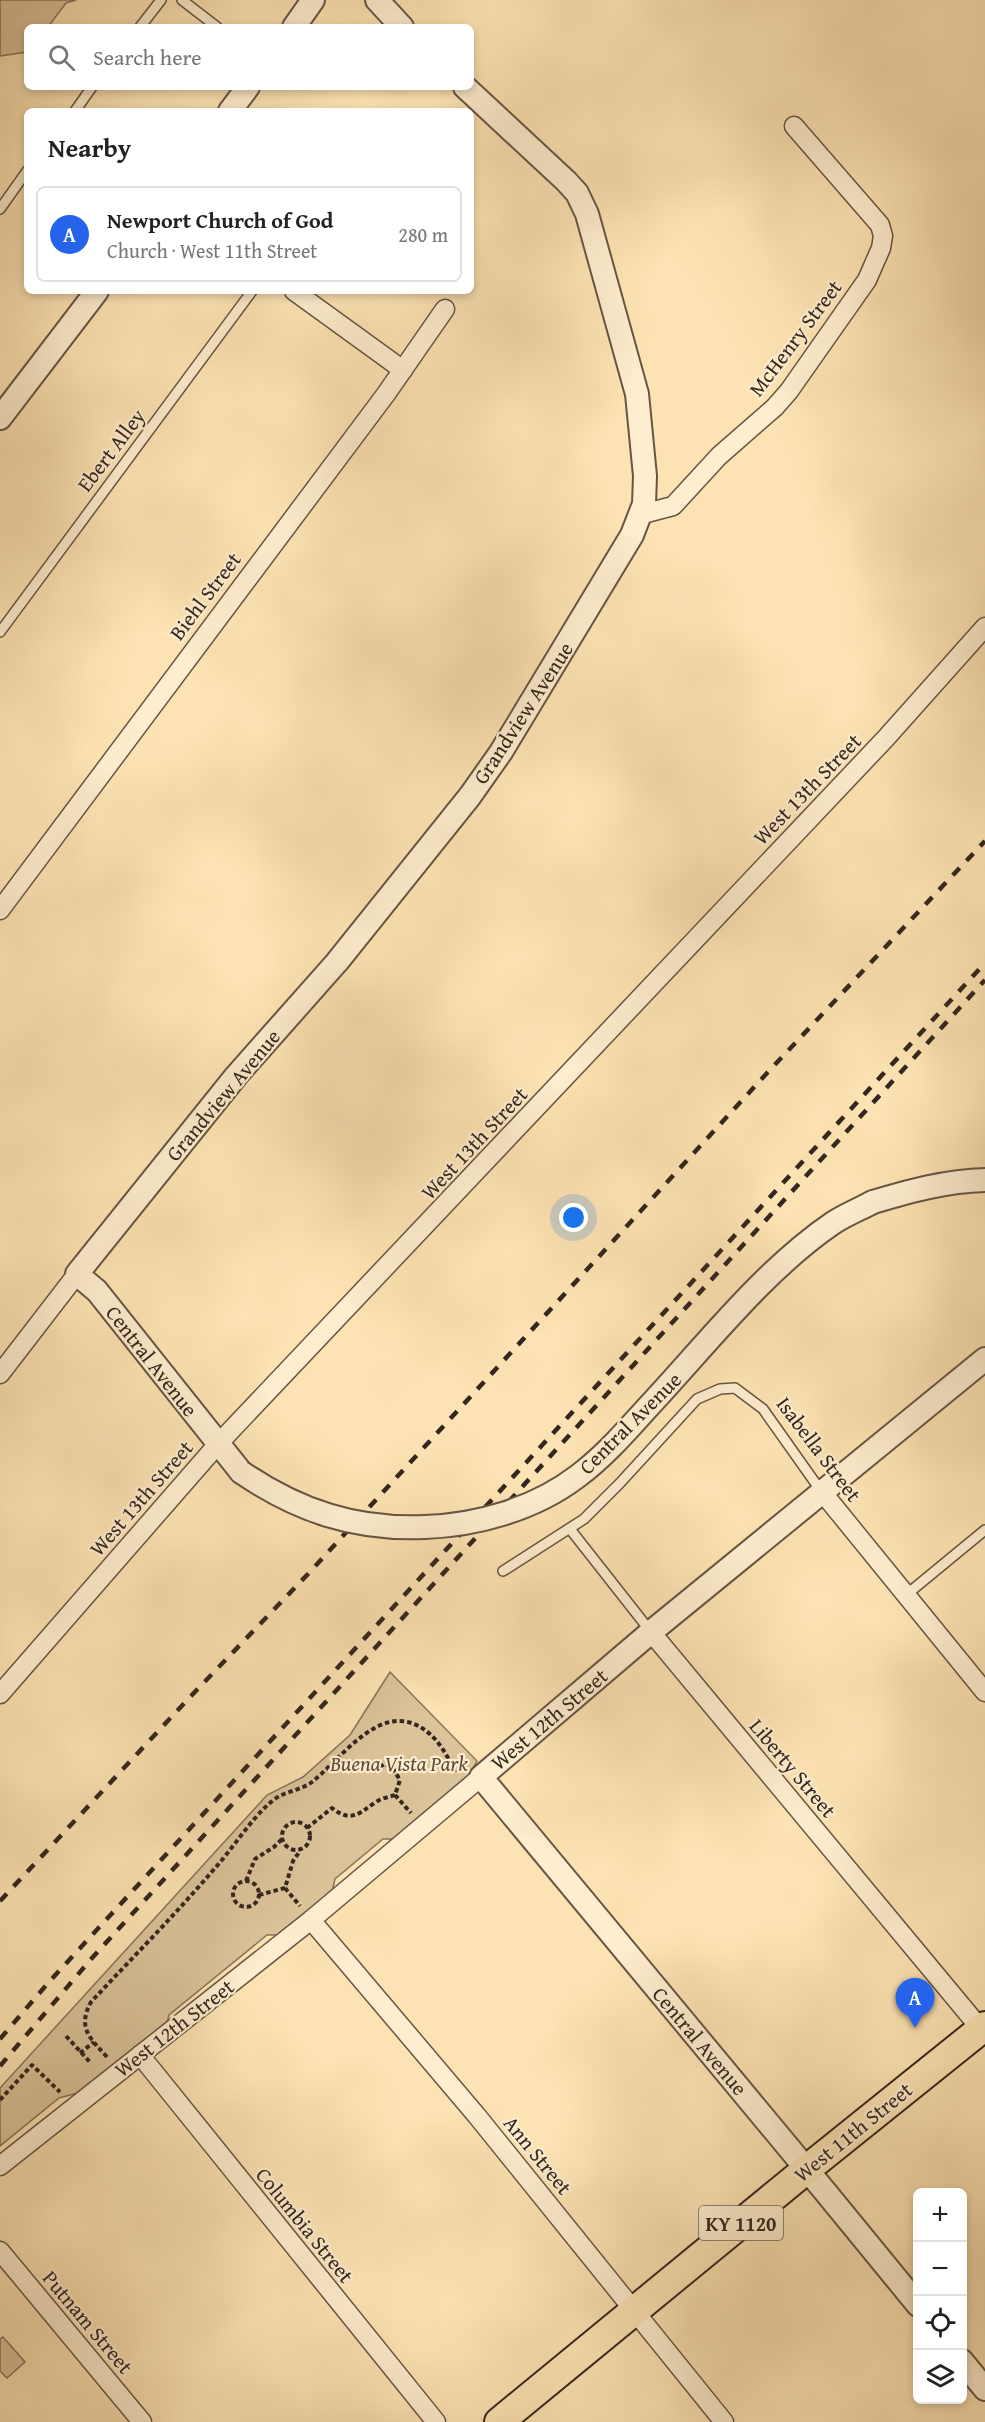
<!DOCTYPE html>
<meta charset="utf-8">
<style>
body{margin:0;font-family:"Gentium Book Plus",serif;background:#f2f2f2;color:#222}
.controls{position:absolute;right:18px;bottom:18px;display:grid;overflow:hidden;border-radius:9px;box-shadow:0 3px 9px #0003}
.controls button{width:54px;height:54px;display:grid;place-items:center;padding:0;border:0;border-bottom:2px solid #e0e0e0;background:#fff;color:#222;font:30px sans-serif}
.you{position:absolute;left:574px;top:1218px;width:21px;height:21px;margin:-15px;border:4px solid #fff;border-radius:50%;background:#1a73e8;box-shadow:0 0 0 9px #1a73e833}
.badge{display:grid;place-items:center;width:39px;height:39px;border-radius:50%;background:#2563eb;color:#fff;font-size:20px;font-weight:700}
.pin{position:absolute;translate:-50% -50px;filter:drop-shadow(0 2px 3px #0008)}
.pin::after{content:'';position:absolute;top:32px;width:21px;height:18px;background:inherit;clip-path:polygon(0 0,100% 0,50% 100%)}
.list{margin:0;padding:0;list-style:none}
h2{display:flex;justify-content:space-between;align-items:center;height:78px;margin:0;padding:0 24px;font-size:26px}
h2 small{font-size:20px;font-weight:400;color:#767676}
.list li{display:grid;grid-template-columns:39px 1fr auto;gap:18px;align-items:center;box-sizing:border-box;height:96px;margin:0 12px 12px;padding:0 12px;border:2px solid #e0e0e0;border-radius:9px}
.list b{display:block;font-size:22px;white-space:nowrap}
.list p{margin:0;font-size:20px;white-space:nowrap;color:#767676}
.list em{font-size:20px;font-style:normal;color:#767676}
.icon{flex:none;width:33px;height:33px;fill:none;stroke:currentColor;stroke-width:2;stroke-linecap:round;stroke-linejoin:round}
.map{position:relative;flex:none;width:985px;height:2422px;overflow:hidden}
.search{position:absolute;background:#fff;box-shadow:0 3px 9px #0003;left:24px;top:24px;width:450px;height:66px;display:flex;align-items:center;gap:15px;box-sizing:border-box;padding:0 21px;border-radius:9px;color:#767676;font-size:22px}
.panel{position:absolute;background:#fff;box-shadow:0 3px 9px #0003;left:24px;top:108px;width:450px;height:186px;border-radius:9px}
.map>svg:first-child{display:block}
</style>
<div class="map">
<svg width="985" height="2422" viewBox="0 0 985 2422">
<rect width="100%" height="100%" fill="#fde3b3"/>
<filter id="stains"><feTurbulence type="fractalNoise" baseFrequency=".00333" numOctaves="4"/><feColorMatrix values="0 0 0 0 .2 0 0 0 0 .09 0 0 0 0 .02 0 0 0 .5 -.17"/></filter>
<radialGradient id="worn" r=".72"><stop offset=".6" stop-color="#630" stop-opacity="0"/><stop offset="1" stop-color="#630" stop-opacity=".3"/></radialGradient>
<!-- green -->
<g fill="#dbc39a" stroke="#87745c" stroke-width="1.5">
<path d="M0,0H76L66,3L48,27H27V52L0,56Z"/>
<path d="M390,1672L477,1761L465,1782L395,1839H383L335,1879L332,1892L279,1935H267L169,2015L166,2027L113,2069L110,2068L78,2093L59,2098L0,2146V2088L267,1795L303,1777L350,1735Z"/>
<path d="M3,2337L25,2362L7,2378L0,2371V2339Z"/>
</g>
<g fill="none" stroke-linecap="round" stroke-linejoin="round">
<defs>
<g id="service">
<path d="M182,0L217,27"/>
<path d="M140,27L161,0"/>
<path d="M75,111L92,87"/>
<path d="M0,209L27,171"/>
<path d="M0,632L252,291"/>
<path d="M570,1529L651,1632"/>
<path d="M503,1571L584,1519L620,1483L697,1399L720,1389L735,1388L763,1409L821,1491"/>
<path d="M906,1595L985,1530"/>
</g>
<g id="minor">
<path d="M294,291L403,370"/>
<path d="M639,515L673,506L719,456L775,407L789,391L867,280L881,248L883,236L880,225L794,126"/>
<path d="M0,910L386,394L445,309"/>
<path d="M0,1374L77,1274"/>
<path d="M823,1493L985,1692"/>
<path d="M651,1632L985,2034"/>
<path d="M0,1694L218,1444L886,738L985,627"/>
<path d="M311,1920L477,2116L724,2422"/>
<path d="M140,2055L436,2422"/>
<path d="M0,2166L311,1920L481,1777"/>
<path d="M0,2251L142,2422"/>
</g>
<g id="tertiary">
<path d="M377,0L402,27"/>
<path d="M294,27L313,0"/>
<path d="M230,111L248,87"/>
<path d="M0,418L97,291"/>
<path d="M873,1202C910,1191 946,1181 985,1180"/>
<path d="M241,1472L97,1291L77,1274L236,1076L337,962L470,796L501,752L632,535L644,504L645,476L637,394L587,214L577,193L566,181L465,87"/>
<path d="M918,2305L823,2189L481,1777L651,1632L985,1359"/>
<path d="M962,2361L985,2389"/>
</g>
<path id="primary" d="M499,2422L807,2169L985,2026"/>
</defs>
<!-- service casing -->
<use href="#service" stroke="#665543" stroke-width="12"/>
<!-- minor casing -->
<use href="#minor" stroke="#665543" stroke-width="21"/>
<!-- tertiary casing -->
<use href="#tertiary" stroke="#665543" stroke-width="26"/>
<!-- primary casing -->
<use href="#primary" stroke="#33261e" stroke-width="32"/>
<!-- path -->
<g stroke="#33261e" stroke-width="4" stroke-dasharray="4.5 3" stroke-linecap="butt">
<path d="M395,1795L411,1813"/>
<circle cx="296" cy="1836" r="14"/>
<path d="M307,1828L332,1808C352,1824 360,1812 376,1802C382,1798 389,1797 395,1795L400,1780L392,1767L384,1764L373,1772"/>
<circle cx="246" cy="1894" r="13"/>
<path d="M246,1881L255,1859L274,1847L282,1839"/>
<path d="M285,1888L300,1906"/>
<path d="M259,1895L285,1888L293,1861L300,1851"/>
<path d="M66,2036L90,2062"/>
<path d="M80,2053L94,2042"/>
<path d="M107,2057C90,2038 77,2028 91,2002C132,1958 176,1914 215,1868C234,1847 250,1820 271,1802C283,1791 300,1791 312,1782C336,1763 367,1720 400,1721C429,1722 447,1752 456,1775"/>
<path d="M0,2100L32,2065L60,2092"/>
</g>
<!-- service -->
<use href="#service" stroke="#feedce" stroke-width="9"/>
<!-- minor -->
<use href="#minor" stroke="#feedce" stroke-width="18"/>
<!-- tertiary -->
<use href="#tertiary" stroke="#feedce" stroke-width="22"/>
<!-- primary -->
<use href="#primary" stroke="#fde3b3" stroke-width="28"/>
<!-- rail -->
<g stroke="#33261e" stroke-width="4.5" stroke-dasharray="10 10" stroke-linecap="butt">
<path d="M0,1901L191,1696L308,1574L768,1072L985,841"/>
<path d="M0,2039L48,1983L985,963"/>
<path d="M0,2066L92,1958L985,980"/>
</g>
<defs>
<path id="tertiary-bridge" d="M241,1472C298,1511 355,1530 425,1527C478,1525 535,1509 578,1476C605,1456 627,1430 649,1406C706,1345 764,1270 833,1223C845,1215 860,1209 873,1202"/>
</defs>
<!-- tertiary-bridge casing -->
<use href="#tertiary-bridge" stroke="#665543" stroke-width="26" stroke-linecap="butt"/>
<!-- tertiary-bridge -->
<use href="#tertiary-bridge" stroke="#feedce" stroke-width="22"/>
</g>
<g text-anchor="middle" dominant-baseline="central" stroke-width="4.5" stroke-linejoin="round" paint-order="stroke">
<!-- shield labels -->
<rect fill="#feedce" stroke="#706253" stroke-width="1.5" x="699" y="2206" width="84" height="34" rx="4.5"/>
<g font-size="20" font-weight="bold" fill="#33261e">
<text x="741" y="2223">KY 1120</text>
</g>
<!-- street labels -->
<g font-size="21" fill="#33261e" stroke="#feedce">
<text transform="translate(795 338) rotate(-53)">McHenry Street</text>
<text transform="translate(111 450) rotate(-53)">Ebert Alley</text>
<text transform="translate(205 596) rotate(-53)">Biehl Street</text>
<text transform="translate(523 713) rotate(-57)">Grandview Avenue</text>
<text transform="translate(807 789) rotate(-46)">West 13th Street</text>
<text transform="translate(223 1095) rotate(-50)">Grandview Avenue</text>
<text transform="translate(474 1143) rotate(-47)">West 13th Street</text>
<text transform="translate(152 1361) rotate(52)">Central Avenue</text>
<text transform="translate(630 1423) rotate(-45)">Central Avenue</text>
<text transform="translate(819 1449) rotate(53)">Isabella Street</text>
<text transform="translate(141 1498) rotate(-49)">West 13th Street</text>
<text transform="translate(549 1719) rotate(-40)">West 12th Street</text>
<text transform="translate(793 1768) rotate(50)">Liberty Street</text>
<text transform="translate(174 2028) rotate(-38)">West 12th Street</text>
<text transform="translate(700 2041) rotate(50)">Central Avenue</text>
<text transform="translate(853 2132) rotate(-39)">West 11th Street</text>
<text transform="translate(538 2155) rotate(51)">Ann Street</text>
<text transform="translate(305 2225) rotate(51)">Columbia Street</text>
<text transform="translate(88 2322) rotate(50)">Putnam Street</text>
</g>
<!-- park labels -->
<g font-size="21" font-style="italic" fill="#5d4d3d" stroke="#feedce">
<text x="399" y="1763">Buena Vista Park</text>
</g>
</g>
<rect width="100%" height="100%" filter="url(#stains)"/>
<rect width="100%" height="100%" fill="url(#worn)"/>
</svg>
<div class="controls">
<button>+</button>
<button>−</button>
<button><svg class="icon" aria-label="locate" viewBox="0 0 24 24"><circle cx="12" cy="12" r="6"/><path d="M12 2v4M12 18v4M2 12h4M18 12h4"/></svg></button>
<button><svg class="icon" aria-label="layers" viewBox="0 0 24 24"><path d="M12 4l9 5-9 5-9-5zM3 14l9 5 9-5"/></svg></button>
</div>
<div class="you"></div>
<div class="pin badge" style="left:915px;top:2028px">A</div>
<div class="search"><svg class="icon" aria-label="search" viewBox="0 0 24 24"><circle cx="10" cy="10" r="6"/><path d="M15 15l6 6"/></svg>Search here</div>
<section class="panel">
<h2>Nearby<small></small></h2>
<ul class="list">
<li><span class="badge">A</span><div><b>Newport Church of God</b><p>Church · West 11th Street</p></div><em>280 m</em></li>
</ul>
</section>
</div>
